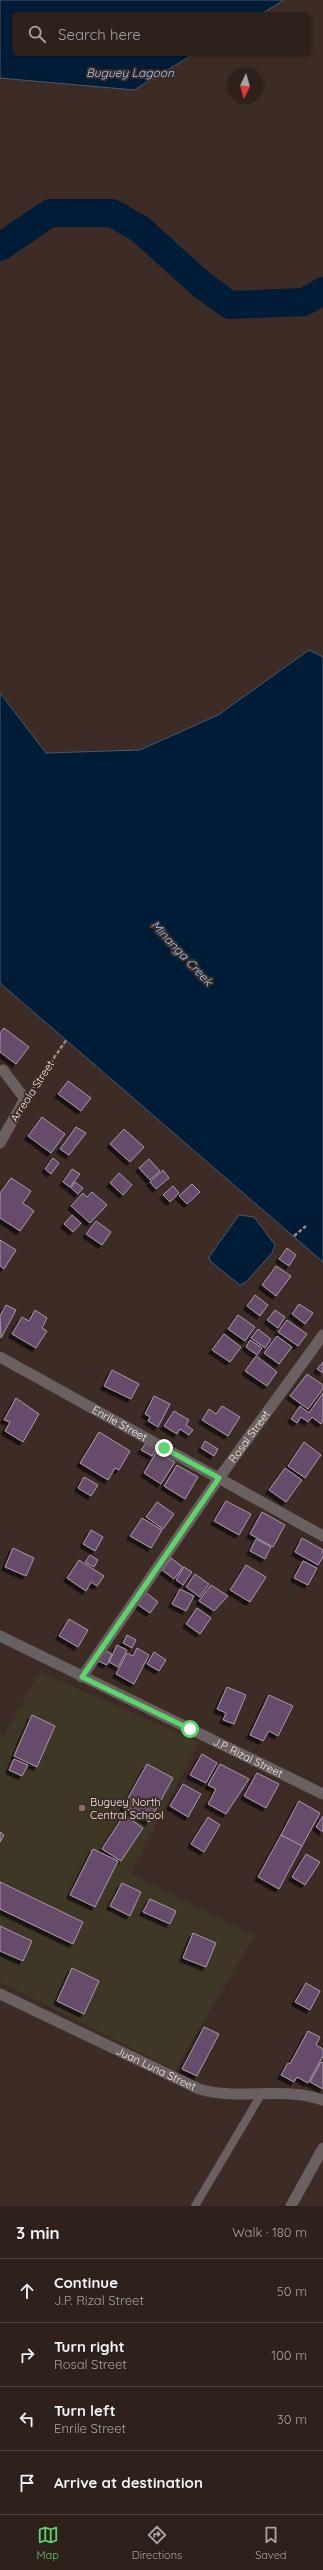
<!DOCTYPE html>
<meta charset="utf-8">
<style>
body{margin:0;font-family:Quicksand,sans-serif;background:#362925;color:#f1f3f6}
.compass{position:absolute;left:227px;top:68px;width:36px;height:36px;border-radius:50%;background:#2e211c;box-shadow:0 1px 3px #0004;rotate:185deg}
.stop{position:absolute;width:12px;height:12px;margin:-9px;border:3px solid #5cd56d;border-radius:50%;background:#fff}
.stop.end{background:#5cd56d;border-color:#fff;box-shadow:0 1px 4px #0008}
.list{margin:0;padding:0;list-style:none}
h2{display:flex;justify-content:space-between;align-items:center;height:52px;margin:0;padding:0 16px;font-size:17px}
h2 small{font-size:13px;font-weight:400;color:#a7a3a3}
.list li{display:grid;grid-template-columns:26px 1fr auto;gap:12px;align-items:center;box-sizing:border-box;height:64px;padding:0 16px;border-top:1px solid #493e3b}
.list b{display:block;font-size:15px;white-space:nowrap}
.list p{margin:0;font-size:13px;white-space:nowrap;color:#a7a3a3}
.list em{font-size:13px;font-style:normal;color:#a7a3a3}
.icon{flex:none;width:22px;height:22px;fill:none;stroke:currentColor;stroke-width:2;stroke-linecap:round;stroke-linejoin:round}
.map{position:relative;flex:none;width:323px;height:2206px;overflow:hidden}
.search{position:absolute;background:#2e211c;box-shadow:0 1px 3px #0004;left:12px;right:12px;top:12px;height:44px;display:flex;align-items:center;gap:10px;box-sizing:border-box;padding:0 14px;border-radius:6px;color:#a7a3a3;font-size:15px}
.sheet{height:308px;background:#2e211c}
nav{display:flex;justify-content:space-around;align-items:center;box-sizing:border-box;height:56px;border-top:1px solid #493e3b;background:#2e211c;font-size:11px;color:#a7a3a3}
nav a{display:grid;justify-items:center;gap:2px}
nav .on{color:#5cd56d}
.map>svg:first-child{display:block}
</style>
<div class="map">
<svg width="323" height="2206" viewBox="0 0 323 2206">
<defs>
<filter id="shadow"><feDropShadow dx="-3.5" dy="3.5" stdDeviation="0" flood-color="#0009"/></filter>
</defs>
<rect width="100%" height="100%" fill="#3d2c26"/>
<!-- education -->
<path fill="#3e3726" d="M40,1672L199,1742L130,1874L254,1936L175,2070L0,1982V1741Z"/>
<!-- water -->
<g fill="#011c36" stroke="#4a5a6b">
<path d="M0,0H284L261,14H14V54H194L134,90L0,78Z"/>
<path d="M309,650L323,657V1262L0,983V693L46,753L140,750L218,715Z"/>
<path d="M239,1215L254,1217L275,1245L272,1253L246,1282L240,1285L211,1262L209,1257Z"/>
</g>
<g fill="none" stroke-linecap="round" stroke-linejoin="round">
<!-- river -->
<path stroke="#011c36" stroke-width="28" d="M0,247L50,213H112L140,229L202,285L230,305L304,302L323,291"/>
</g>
<!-- building -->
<g fill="#664b6b" stroke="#a799a9" filter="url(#shadow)">
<path d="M4,1028L29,1047L16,1064L0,1052V1033Z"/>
<path d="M68,1081L91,1098L81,1111L58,1094Z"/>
<path d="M42,1117L65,1134L51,1153L28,1136Z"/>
<path d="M76,1127L86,1133L69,1155L60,1149Z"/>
<path d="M124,1129L144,1147L130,1162L110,1144Z"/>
<path d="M53,1158L59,1163L51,1174L45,1169Z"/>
<path d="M149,1159L160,1171L150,1180L139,1168Z"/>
<path d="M72,1169L80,1174L70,1187L63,1182Z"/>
<path d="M163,1170L169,1178L156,1189L150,1182Z"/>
<path d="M119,1173L132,1185L123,1195L110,1183Z"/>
<path d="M11,1178L31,1191L23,1203L34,1211L20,1231L0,1218V1193Z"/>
<path d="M75,1182L83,1188L78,1194L71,1188Z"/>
<path d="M192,1184L200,1192L187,1204L179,1196Z"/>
<path d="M173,1186L179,1193L170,1202L163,1195Z"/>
<path d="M92,1192L107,1205L90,1223L71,1206L83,1193L87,1197Z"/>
<path d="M72,1215L81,1223L73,1232L64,1224Z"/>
<path d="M96,1221L111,1232L102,1245L86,1234Z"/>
<path d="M0,1240L16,1250L4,1269L0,1266Z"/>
<path d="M287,1248L296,1255L289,1266L279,1259Z"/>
<path d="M276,1266L291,1276L276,1296L262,1285Z"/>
<path d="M255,1295L268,1305L260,1316L247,1306Z"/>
<path d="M299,1304L313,1313L305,1324L292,1314Z"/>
<path d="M6,1305L16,1310L1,1338L0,1316Z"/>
<path d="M35,1310L47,1318L42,1328L47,1331L36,1348L12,1334L22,1317L29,1321Z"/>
<path d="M275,1310L285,1317L278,1328L267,1320Z"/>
<path d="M238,1315L255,1327L245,1341L228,1329Z"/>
<path d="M287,1320L307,1334L298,1346L278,1332Z"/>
<path d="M258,1329L271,1339L265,1348L251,1338Z"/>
<path d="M224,1334L241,1347L230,1362L212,1350Z"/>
<path d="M277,1336L292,1347L279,1364L264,1353Z"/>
<path d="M250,1340L262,1348L257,1355L246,1347Z"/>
<path d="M256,1356L277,1372L267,1386L245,1371Z"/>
<path d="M323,1362V1373L317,1369Z"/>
<path d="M112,1370L139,1384L131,1399L104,1386Z"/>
<path d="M307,1374L323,1385V1389L308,1409L290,1396Z"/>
<path d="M323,1393V1421L321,1424L312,1417L308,1422L301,1417L297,1423L291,1419L300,1406L309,1413Z"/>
<path d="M154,1396L170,1404L158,1427L148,1421L150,1417L145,1414Z"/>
<path d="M16,1398L39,1414L23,1442L5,1431L10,1422L4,1420Z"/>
<path d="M222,1406L240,1417L228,1436L202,1420L209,1409L216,1414Z"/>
<path d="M174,1411L189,1420L186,1425L193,1430L189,1435L180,1429L177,1434L164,1426Z"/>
<path d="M99,1432L130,1451L119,1470L115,1468L108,1480L80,1463Z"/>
<path d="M205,1441L218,1449L214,1456L201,1448Z"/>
<path d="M304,1442L321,1455L305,1478L288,1466Z"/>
<path d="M146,1443L156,1449L152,1456L141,1450Z"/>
<path d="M157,1451L175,1462L161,1484L144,1473Z"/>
<path d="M177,1465L198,1477L185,1499L164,1486Z"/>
<path d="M285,1468L302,1480L286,1502L269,1490Z"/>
<path d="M84,1477L98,1485L91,1496L78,1488Z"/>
<path d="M226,1501L251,1514L239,1535L214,1521Z"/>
<path d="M157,1502L174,1514L163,1529L146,1517Z"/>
<path d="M262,1512L285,1525L273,1547L250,1534Z"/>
<path d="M142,1518L162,1530L151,1548L130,1536Z"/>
<path d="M91,1530L103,1537L95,1551L83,1544Z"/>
<path d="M302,1538L323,1550V1557L318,1565L295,1552Z"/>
<path d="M256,1539L271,1547L265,1559L250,1551Z"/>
<path d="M13,1548L34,1558L26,1576L5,1567Z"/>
<path d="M90,1555L98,1560L94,1567L85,1562Z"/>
<path d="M171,1558L183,1567L174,1579L162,1570Z"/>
<path d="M79,1560L104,1576L97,1586L91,1582L86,1591L67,1578Z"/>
<path d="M303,1561L317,1568L308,1585L294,1578Z"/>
<path d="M246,1565L266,1577L250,1602L230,1590Z"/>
<path d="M184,1567L192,1572L183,1585L176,1580Z"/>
<path d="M195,1574L209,1584L200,1597L186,1587Z"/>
<path d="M211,1585L228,1596L214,1611L199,1601Z"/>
<path d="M180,1589L194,1596L186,1611L172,1604Z"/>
<path d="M143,1590L158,1602L150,1613L134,1602Z"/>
<path d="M197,1608L211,1618L200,1634L186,1624Z"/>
<path d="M69,1619L88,1630L78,1647L59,1636Z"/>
<path d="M127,1635L136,1640L132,1648L123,1643Z"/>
<path d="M117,1645L127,1650L118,1667L109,1662Z"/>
<path d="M137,1648L149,1655L134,1684L116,1674L127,1653L133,1656Z"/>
<path d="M102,1649L112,1654L107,1665L96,1660Z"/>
<path d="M154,1652L166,1660L159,1671L147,1664Z"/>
<path d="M227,1687L246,1695L234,1724L223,1720L226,1713L217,1709Z"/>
<path d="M269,1695L293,1706L278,1736L269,1731L263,1741L250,1735Z"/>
<path d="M32,1715L55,1726L37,1767L14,1756Z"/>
<path d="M202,1754L217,1763L206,1783L190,1775Z"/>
<path d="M14,1759L28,1765L22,1776L9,1770Z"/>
<path d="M147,1764L173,1778L149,1822L123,1807Z"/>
<path d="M220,1764L249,1779L226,1814L208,1804L216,1789L208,1785Z"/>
<path d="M257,1773L279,1784L266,1808L244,1796Z"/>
<path d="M183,1784L201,1794L188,1817L170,1806Z"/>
<path d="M299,1801L320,1813L302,1846L281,1835Z"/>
<path d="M124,1815L143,1828L121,1861L102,1849Z"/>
<path d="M323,1816V1832L316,1827Z"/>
<path d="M208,1817L220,1825L204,1852L191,1844Z"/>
<path d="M0,1832L4,1835L0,1842Z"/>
<path d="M281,1835L302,1846L279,1889L258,1877Z"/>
<path d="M93,1849L118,1861L95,1907L70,1895Z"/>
<path d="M306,1854L320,1862L305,1885L292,1877Z"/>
<path d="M0,1882L83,1922L73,1944L0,1909Z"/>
<path d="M122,1883L141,1892L130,1916L110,1906Z"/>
<path d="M150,1899L176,1911L170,1924L143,1912Z"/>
<path d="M0,1926L32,1941L23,1961L0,1951Z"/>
<path d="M193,1933L216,1943L206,1967L183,1958Z"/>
<path d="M72,1968L99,1981L84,2014L57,2001Z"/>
<path d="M306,1983L320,1991L310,2010L295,2002Z"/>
<path d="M204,2027L219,2034L197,2076L182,2069Z"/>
<path d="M308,2031L320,2037L316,2045L323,2049V2056L308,2083L297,2077L294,2082L281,2075L288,2063L290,2064Z"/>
<path d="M321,2062L323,2063V2089L310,2082Z"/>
</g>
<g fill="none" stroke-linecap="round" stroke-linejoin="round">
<!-- path -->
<g stroke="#998b86" stroke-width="2.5" stroke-dasharray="4 2" stroke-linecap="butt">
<path d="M33,1088L67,1039"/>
<path d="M294,1236L306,1226"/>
</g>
<!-- service -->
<path stroke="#6a6060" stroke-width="8" d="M195,2206L262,2093"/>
<!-- minor -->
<g stroke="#6a6060" stroke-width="11">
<path d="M0,1143L25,1099L3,1070"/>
<path id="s1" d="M0,1357L323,1536"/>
<path id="s2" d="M82,1677L219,1478L323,1335"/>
<path id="s3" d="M0,1994L199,2089C239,2101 283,2086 323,2100"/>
<path d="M291,2206L323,2148"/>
</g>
<!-- tertiary -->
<path stroke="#6a6060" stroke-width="11" id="s4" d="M0,1636L323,1794"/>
</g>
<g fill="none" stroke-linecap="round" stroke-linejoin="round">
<!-- route -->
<path stroke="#5cd56d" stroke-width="5" d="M164,1448L219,1478L82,1677L190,1729"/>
</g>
<!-- markers -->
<circle fill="#8d6e63" stroke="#3d2c26" stroke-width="1.5" cx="82" cy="1808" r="4"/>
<g text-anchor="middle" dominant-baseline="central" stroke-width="4" stroke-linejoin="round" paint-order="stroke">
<!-- street labels -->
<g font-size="11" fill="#f6ebe7" stroke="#3d2c26">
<text transform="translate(32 1091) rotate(-57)">Arreola Street</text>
<text stroke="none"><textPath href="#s1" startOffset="137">Enrile Street</textPath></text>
<text stroke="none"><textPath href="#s2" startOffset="293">Rosal Street</textPath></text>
<text stroke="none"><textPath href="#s4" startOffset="276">J.P. Rizal Street</textPath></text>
<text stroke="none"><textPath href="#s3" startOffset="173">Juan Luna Street</textPath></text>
</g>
<!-- poi labels -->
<g font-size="11" fill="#f6ebe7" stroke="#3d2c26" text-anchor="start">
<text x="90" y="1802">Buguey North<tspan x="90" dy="13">Central School</tspan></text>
</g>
<!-- water labels -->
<g font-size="12" font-style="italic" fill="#98c9fe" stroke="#3d2c26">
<text x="130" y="72">Buguey Lagoon</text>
<text transform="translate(182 953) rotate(47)">Minanga Creek</text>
</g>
</g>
</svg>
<svg class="compass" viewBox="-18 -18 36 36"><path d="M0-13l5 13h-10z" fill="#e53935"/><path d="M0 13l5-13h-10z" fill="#a7a3a3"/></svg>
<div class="stop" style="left:190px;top:1729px"></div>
<div class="stop end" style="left:164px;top:1448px"></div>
<div class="search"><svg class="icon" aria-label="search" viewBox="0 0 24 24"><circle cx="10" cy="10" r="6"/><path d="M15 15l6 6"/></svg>Search here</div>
</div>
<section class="sheet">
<h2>3 min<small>Walk · 180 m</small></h2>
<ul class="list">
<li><svg class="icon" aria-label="ahead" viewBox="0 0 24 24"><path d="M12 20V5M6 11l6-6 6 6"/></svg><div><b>Continue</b><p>J.P. Rizal Street</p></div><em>50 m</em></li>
<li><svg class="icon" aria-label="right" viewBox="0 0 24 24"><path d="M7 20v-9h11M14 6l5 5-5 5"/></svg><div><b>Turn right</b><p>Rosal Street</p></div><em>100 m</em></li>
<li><svg class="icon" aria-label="left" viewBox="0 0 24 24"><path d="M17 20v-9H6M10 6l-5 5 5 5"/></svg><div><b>Turn left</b><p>Enrile Street</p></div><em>30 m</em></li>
<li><svg class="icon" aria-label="arrive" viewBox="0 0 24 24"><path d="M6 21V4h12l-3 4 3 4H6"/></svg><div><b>Arrive at destination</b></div></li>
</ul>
</section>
<nav>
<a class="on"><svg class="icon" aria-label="map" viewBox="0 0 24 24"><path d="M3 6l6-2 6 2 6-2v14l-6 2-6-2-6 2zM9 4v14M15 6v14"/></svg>Map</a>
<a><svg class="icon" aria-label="directions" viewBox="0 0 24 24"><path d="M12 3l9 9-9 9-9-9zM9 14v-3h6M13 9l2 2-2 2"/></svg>Directions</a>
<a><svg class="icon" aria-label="saved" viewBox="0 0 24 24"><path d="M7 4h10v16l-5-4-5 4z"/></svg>Saved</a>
</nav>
